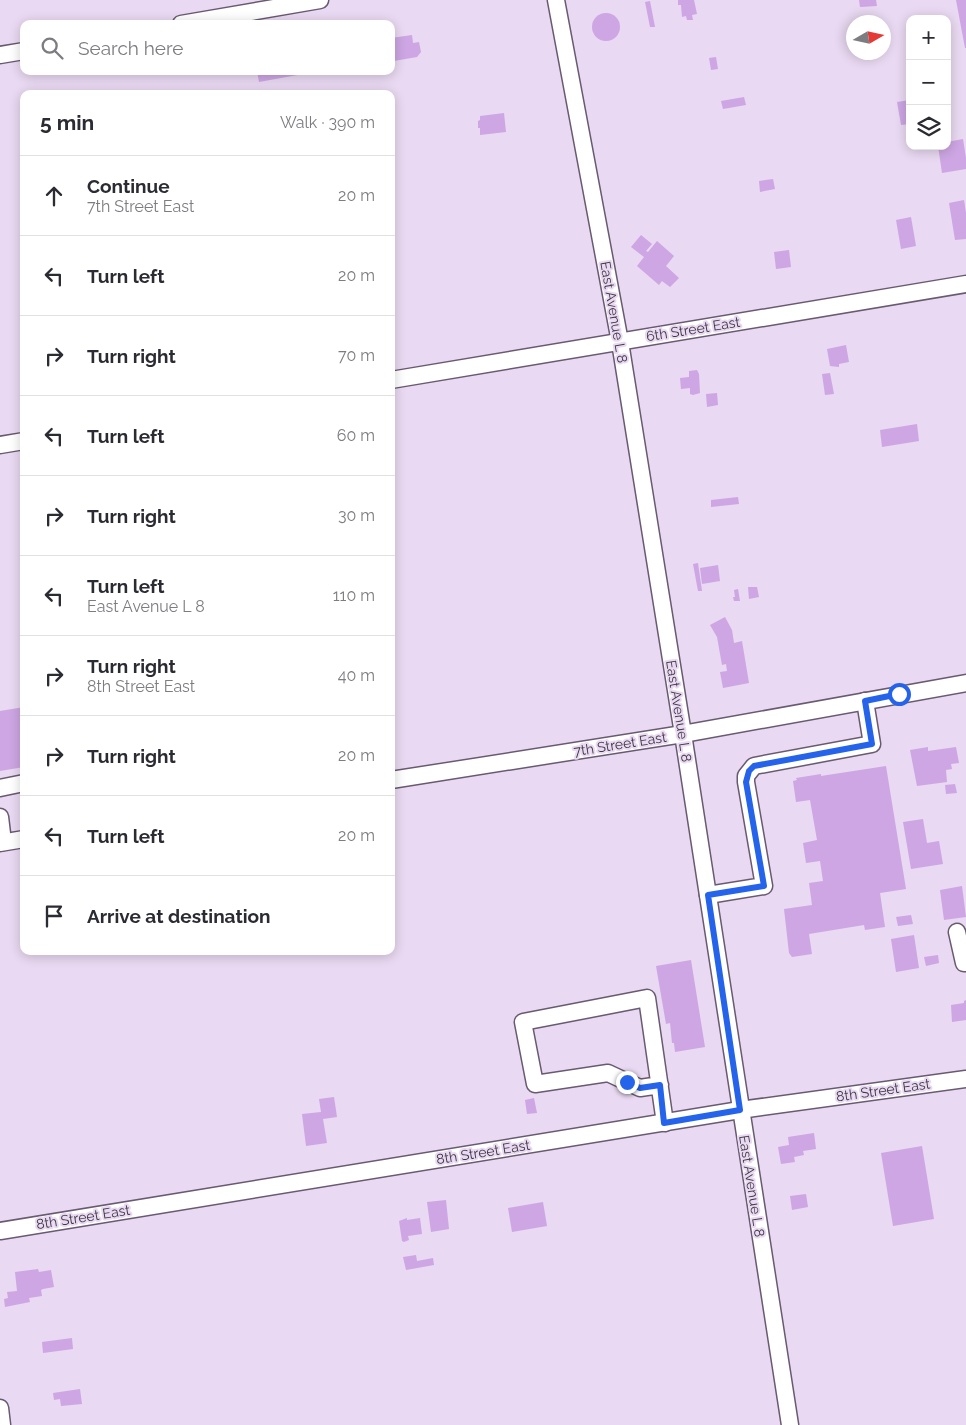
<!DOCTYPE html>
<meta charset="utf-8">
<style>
body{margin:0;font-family:Raleway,sans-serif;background:#f2f2f3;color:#2b2b33}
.controls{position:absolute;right:15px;top:15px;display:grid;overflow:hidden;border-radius:10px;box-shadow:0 2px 12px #0003}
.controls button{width:45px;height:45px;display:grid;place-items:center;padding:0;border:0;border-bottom:1px solid #e1e1e2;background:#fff;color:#2b2b33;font:25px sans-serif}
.compass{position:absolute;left:846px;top:15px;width:45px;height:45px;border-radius:50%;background:#fff;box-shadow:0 2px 12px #0003;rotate:81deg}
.stop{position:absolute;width:15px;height:15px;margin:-11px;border:4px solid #2563eb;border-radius:50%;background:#fff}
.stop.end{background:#2563eb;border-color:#fff;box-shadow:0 1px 5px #0008}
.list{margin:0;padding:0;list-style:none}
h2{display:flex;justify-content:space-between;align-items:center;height:65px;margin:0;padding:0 20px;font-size:21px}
h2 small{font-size:16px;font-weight:400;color:#7c7c81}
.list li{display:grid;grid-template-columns:32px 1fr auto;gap:15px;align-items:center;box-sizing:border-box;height:80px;padding:0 20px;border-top:1px solid #e1e1e2}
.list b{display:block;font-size:19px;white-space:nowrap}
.list p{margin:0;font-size:16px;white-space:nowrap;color:#7c7c81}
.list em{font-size:16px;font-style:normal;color:#7c7c81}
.icon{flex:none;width:28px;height:28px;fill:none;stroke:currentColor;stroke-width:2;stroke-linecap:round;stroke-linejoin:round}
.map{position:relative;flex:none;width:966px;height:1425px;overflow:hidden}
.search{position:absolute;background:#fff;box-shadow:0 2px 12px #0003;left:20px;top:20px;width:375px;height:55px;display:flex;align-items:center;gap:12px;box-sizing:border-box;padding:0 18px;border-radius:10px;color:#7c7c81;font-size:19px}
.panel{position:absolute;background:#fff;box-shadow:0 2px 12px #0003;left:20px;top:90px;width:375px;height:865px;border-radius:10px}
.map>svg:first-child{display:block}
</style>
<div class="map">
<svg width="966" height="1425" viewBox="0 0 966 1425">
<rect width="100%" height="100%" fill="#e9d9f2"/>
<!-- building -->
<g fill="#cda6e3">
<path d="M678,0H694L697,14L692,15L693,20H687L686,16L682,17L681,5H678Z"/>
<path d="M859,0H876L877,6L860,7Z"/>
<path d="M956,0H966V48H965Z"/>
<path d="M650,1L655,27H650L645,2Z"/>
<circle cx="606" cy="27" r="14"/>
<path d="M412,35L413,43L419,42L421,52L417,57L394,61L393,55L391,56V38Z"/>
<path d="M716,57L718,69L711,70L709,58Z"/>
<path d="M257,71H302L303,74L259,82Z"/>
<path d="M744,97L746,105L723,109L721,101Z"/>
<path d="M910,100V124L901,125L897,102Z"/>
<path d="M504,113L506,132L480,135V128H478V121L480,120V116Z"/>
<path d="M963,139L966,158V169L942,173L938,146H947V142Z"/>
<path d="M773,179L775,189L760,192L759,181Z"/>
<path d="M964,200L966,213V239L955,240L949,203Z"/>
<path d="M911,217L916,246L901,249L896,220Z"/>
<path d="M641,235L652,244L646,251L648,252L657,241L674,256L666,266L679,278L670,287L662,281L659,285L637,266L644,257L631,247Z"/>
<path d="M789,250L791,267L776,269L774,252Z"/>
<path d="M846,345L849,362L839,364V367L830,366L827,349Z"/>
<path d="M697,370L699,374L700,393L693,395L690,394V388L681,389L680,378L689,377V371Z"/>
<path d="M830,373L834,394L825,395L822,374Z"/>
<path d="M717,393L718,405L707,407L706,394Z"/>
<path d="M917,424L919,441L882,447L880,430Z"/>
<path d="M738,497L739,504L711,507V500Z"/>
<path d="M698,563L702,591H698L693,564Z"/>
<path d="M718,565L720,581L702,584L700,568Z"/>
<path d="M748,587H757L759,597L749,599Z"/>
<path d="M738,589L740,601H734L733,597H735L734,590Z"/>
<path d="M725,617L732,630L734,643L742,641L749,683L723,688L720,672L727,671L726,664L722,665L717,637L710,625Z"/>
<path d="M24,707V767L0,771V711Z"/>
<path d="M928,747V751L956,747L959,763L951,764L952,769L946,770L947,782L917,786L910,750Z"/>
<path d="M886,766L906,889L880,893L885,927L865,930L864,925L809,934L812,954L792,957L789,953L784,909L812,905L809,883L823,881L820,861L806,863L803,843L817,840L810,800L796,802L793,781L797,780L796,778L821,774V776Z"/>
<path d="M955,784L957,793L946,794L945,785Z"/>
<path d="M923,819L927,843L939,841L943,864L911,869L903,822Z"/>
<path d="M962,886L966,917L944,920L940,890Z"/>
<path d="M911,915L913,924L898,926L896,917Z"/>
<path d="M914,935L919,968L896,972L891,939Z"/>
<path d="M938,955L939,963L926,966L924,957Z"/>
<path d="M691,960L705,1047L675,1052L674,1043H672L670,1023L666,1024L656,966Z"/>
<path d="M966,1000V1020L952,1022L951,1005L964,1003V1001Z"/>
<path d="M334,1097L337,1117L323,1119L327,1143L306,1146L302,1114L321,1112L319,1099Z"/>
<path d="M534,1098L537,1113L527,1114L525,1100Z"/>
<path d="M814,1133L816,1149L803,1151L804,1155L794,1157L795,1162L781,1164L778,1147L789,1145L788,1137Z"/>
<path d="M922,1146L934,1219L893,1226L881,1153Z"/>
<path d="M806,1194L808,1207L792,1210L790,1196Z"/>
<path d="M446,1200L449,1229L431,1232L427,1202Z"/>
<path d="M543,1202L547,1226L512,1232L508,1208Z"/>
<path d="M407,1218V1220L420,1218L422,1234L408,1236L409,1240L404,1242L402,1241L399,1221Z"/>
<path d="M416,1255L417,1261L433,1258L434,1265L406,1270L403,1257Z"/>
<path d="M38,1269L39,1272L51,1270L54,1287L43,1289L41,1290L42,1296L29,1298L30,1302L5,1307L4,1299L8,1298L7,1292L17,1291L15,1272Z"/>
<path d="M72,1338L73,1349L43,1353L42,1342Z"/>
<path d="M80,1389L82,1404L61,1406L60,1399L54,1400L53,1393Z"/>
</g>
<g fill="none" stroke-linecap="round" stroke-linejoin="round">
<defs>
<g id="minor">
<path d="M556,0L620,342L683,734L790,1425"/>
<path d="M181,24L320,0"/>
<path d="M0,55L24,51"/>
<path d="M391,380L966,284"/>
<path d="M0,445L24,441"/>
<path d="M391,780L683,734L966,683"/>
<path d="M0,788L24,783"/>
<path d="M0,817L3,842"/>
<path d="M0,843L24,839"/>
<path d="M708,895L764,886L746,782V776L754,766L872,744L865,701"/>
<path d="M957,932L964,963H966"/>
<path d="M660,1085L640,1088L608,1073L535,1084L523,1022L647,998L665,1123"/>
<path d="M0,1231L740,1110L966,1079"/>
<path d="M0,1408L2,1425"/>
</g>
</defs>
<!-- minor casing -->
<use href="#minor" stroke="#685a70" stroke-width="19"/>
<!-- minor -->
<use href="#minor" stroke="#fff" stroke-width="16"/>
</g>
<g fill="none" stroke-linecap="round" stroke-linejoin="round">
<!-- route -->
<path stroke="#2563eb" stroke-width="6" d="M627,1082L640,1088L660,1085L664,1123L740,1110L708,895L764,886L746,782L749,771L754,766L872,744L865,701L899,694"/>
</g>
<g text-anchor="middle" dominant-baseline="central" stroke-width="4" stroke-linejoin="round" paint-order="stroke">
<!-- street labels -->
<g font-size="14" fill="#3f3842" stroke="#e9d9f2">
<text transform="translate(614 312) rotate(80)">East Avenue L 8</text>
<text transform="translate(693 329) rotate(-9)">6th Street East</text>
<text transform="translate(679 711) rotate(81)">East Avenue L 8</text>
<text transform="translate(620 744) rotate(-9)">7th Street East</text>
<text transform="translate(883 1090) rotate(-8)">8th Street East</text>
<text transform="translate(483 1152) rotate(-9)">8th Street East</text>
<text transform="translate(752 1186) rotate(81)">East Avenue L 8</text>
<text transform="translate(83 1217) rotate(-9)">8th Street East</text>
</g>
</g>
</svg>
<div class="controls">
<button>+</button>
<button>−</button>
<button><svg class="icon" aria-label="layers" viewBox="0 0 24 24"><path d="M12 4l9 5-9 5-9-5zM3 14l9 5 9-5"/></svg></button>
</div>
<svg class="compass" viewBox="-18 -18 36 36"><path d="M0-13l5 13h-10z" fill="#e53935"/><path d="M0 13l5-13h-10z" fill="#7c7c81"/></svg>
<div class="stop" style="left:899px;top:694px"></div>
<div class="stop end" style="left:627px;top:1082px"></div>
<div class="search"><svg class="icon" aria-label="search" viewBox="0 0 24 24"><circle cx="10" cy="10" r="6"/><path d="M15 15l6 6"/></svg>Search here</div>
<section class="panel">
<h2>5 min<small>Walk · 390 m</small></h2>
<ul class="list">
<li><svg class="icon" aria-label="ahead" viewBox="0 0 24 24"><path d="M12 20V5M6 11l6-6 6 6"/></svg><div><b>Continue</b><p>7th Street East</p></div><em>20 m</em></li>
<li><svg class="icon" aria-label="left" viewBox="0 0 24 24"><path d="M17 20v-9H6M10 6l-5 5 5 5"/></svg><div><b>Turn left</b></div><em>20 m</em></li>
<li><svg class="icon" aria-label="right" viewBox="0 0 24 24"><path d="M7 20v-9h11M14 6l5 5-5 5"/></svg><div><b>Turn right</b></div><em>70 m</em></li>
<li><svg class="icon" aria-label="left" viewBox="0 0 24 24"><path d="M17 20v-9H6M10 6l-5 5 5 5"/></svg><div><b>Turn left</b></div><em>60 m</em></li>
<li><svg class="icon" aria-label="right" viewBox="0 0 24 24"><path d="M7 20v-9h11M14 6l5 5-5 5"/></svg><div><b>Turn right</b></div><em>30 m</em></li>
<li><svg class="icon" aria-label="left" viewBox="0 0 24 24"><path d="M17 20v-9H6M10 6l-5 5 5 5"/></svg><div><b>Turn left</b><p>East Avenue L 8</p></div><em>110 m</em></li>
<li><svg class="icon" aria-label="right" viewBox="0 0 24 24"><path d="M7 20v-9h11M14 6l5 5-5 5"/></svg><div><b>Turn right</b><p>8th Street East</p></div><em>40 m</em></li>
<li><svg class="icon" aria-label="right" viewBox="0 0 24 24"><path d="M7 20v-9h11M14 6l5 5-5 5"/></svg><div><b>Turn right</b></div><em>20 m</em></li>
<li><svg class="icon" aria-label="left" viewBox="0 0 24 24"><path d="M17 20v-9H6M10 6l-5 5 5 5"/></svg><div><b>Turn left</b></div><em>20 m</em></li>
<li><svg class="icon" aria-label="arrive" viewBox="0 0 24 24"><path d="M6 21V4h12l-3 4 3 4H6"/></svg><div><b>Arrive at destination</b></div></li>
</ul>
</section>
</div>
